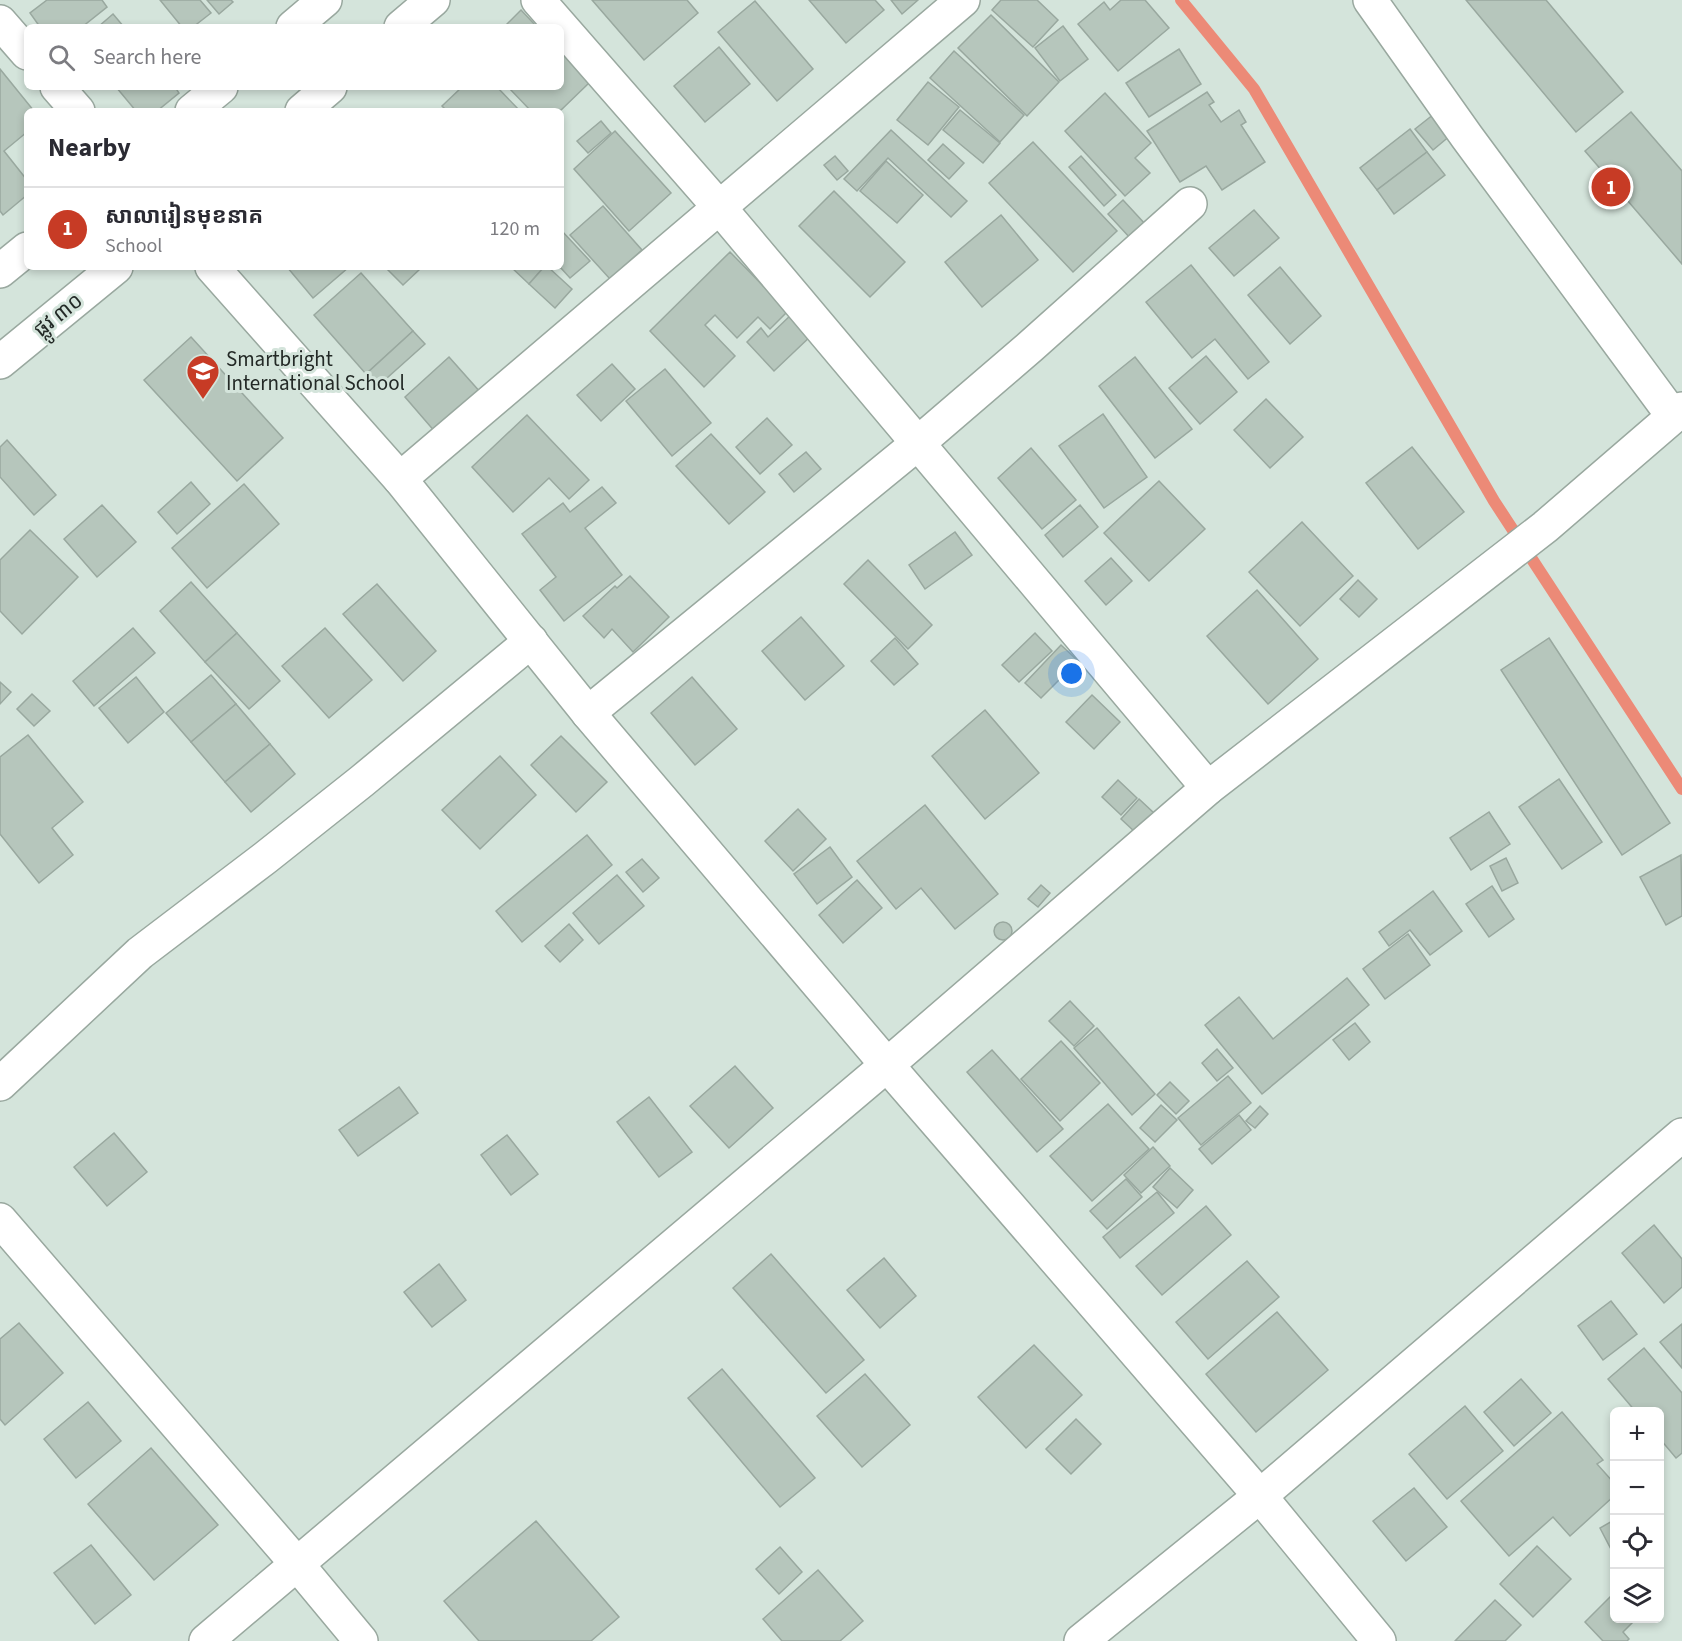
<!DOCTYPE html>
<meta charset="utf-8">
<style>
body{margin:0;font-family:"Source Sans 3","Noto Sans Khmer",sans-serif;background:#f2f2f3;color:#2b2b33}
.controls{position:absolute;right:18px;bottom:18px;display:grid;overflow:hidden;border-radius:9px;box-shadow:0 3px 9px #0003}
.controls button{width:54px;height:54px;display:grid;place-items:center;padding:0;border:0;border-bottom:2px solid #e1e1e2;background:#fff;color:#2b2b33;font:30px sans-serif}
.you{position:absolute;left:1072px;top:674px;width:21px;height:21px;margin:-15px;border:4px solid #fff;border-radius:50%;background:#1a73e8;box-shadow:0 0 0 9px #1a73e833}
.badge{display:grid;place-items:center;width:39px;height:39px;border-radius:50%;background:#c73b25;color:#fff;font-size:20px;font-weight:700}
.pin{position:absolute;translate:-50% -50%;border:3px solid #fff;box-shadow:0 2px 6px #0006}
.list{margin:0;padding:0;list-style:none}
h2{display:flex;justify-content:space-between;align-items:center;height:78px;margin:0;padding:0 24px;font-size:26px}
h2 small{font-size:20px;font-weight:400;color:#7c7c81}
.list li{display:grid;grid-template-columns:39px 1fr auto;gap:18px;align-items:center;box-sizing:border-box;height:84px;padding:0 24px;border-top:2px solid #e1e1e2}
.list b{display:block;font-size:22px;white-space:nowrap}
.list p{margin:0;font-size:20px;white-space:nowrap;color:#7c7c81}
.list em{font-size:20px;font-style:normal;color:#7c7c81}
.icon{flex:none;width:33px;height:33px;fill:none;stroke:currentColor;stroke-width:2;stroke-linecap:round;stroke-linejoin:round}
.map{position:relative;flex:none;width:1682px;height:1641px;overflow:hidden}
.search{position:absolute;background:#fff;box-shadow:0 3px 9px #0003;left:24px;top:24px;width:540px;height:66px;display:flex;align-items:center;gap:15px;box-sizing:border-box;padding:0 21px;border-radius:9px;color:#7c7c81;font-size:22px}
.panel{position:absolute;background:#fff;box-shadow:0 3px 9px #0003;left:24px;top:108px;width:540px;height:162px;border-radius:9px}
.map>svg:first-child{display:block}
</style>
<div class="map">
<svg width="1682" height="1641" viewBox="0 0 1682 1641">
<rect width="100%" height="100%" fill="#d4e4db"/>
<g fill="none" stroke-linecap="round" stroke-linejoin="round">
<!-- stream -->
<path stroke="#ec8a77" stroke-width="12" d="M1181,0L1254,89L1494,501L1682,789"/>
</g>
<!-- building -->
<g fill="#b6c6bc" stroke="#99a89f" stroke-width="1.5">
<path d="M47,0H102L107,7L82,27H40L30,13Z"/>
<path d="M160,0H200L211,13L193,27H182Z"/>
<path d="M207,0H231L233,2L219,14Z"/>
<path d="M592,0H687L698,13L644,60Z"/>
<path d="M809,0H875L884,10L846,43Z"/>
<path d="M891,0H918L902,14Z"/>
<path d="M1001,0H1037L1058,20L1033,47L992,10Z"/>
<path d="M1121,0H1145L1169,28L1118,71L1078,24L1104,2L1110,10Z"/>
<path d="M1466,0H1546L1623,92L1576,132Z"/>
<path d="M755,1L813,69L777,101L718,32Z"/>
<path d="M521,10L537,27H504Z"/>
<path d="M113,14L124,27H98Z"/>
<path d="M991,15L1059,82L1027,116L958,48Z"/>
<path d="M1063,26L1088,59L1060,81L1035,48Z"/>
<path d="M719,47L750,84L705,122L674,86Z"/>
<path d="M1179,49L1201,84L1149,117L1126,83Z"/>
<path d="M954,51L1024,115L1000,142L930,78Z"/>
<path d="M561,52L590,82L560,111H531L508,87H561Z"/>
<path d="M0,69L34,111H27V132L4,151L27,180V195L3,215L0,211Z"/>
<path d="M928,82L959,107L928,145L897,120Z"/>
<path d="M116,87H175L179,93L157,111H136Z"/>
<path d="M462,87H497L520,111H447L442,106Z"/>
<path d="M1207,92L1214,102L1209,105L1221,122L1239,110L1246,122L1241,125L1265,162L1222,190L1206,166L1180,182L1147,131Z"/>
<path d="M1105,93L1151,143L1135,158L1150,173L1125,196L1065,131Z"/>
<path d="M960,110L1000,143L983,163L943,130Z"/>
<path d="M1631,112L1682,171V264L1585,151Z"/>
<path d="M1434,114L1451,135L1433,150L1415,129Z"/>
<path d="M601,121L611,133L588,153L577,141Z"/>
<path d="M1410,129L1427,152L1377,190L1360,168Z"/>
<path d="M891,130L967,201L951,217L888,158L857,191L844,179Z"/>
<path d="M615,131L671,193L629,231L574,169Z"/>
<path d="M1033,142L1117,231L1073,272L989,183Z"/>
<path d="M943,144L964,163L949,179L928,160Z"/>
<path d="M1427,152L1445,175L1394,214L1377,190Z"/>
<path d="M835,156L848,171L837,180L824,165Z"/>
<path d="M1081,156L1116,195L1104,206L1069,167Z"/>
<path d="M886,161L923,195L897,223L860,191Z"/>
<path d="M834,191L905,262L870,297L799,226Z"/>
<path d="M1123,200L1146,225L1131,239L1108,214Z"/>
<path d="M603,206L642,250L610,279L570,235Z"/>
<path d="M1254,210L1279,238L1234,276L1209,248Z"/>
<path d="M1001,215L1038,260L982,307L945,262Z"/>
<path d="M561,230L590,261L570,278L560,267H561Z"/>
<path d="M730,252L788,311L770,329L758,317L737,338L715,315L705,325L735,356L704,387L650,331Z"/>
<path d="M1191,265L1269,362L1248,379L1215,339L1192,358L1146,302Z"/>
<path d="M287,267H349L313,298Z"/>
<path d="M385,267H418L420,269L403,285Z"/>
<path d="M511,267H544L529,284Z"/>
<path d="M544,267H548L572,289L555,308L529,284Z"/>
<path d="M1280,267L1321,316L1290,344L1248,295Z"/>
<path d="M361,273L413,331L366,374L314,315Z"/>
<path d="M794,312L814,333L774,371L747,342L761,328L768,337Z"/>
<path d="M413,331L425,344L378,386L366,374Z"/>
<path d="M191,337L283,438L237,481L144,380Z"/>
<path d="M1206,356L1237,392L1200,424L1169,388Z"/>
<path d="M449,357L481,393L436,433L405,397Z"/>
<path d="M1135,357L1192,429L1155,458L1099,386Z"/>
<path d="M612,364L635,389L601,421L577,395Z"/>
<path d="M665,369L711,423L672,456L626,401Z"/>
<path d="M1266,399L1303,437L1270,468L1234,430Z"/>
<path d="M1103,414L1147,477L1104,508L1059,446Z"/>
<path d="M527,415L589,480L569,499L549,478L513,512L472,467Z"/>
<path d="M767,418L792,445L760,474L736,447Z"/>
<path d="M711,434L765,492L729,524L676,466Z"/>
<path d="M7,440L56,495L34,515L0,477V447Z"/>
<path d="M1412,447L1464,512L1418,549L1366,483Z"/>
<path d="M1031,448L1076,500L1042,529L998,478Z"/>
<path d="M806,452L821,469L794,492L779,474Z"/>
<path d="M1159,481L1205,529L1149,581L1104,533Z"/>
<path d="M191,482L210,504L177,534L158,512Z"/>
<path d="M244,484L279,524L207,588L172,548Z"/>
<path d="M602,487L616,503L585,528L622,575L564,621L540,590L556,577L522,534L563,503L570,512Z"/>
<path d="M102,505L136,542L97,577L64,539Z"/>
<path d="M1080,505L1098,527L1063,557L1045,535Z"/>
<path d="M1302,522L1353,576L1300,626L1249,572Z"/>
<path d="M30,530L78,577L22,634L0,611V560Z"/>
<path d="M955,532L972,555L925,589L909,565Z"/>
<path d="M1111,558L1132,581L1106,605L1085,581Z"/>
<path d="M868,560L932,625L908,649L844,584Z"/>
<path d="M630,576L669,617L633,652L612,629L604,638L583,616L615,586L617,588Z"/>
<path d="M1358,580L1377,599L1359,617L1340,599Z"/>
<path d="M191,582L237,633L205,662L160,611Z"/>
<path d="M377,584L436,651L403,681L343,614Z"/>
<path d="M1257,590L1318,659L1268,704L1207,636Z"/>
<path d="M801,617L844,666L805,700L762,651Z"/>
<path d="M133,628L155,653L94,706L73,681Z"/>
<path d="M325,628L372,680L329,718L282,666Z"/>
<path d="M237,633L280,681L249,709L205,662Z"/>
<path d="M1035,633L1052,651L1019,682L1002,665Z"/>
<path d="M895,638L918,664L894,685L871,661Z"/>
<path d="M1549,638L1670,823L1622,855L1501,670Z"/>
<path d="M1061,645L1078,661L1041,698L1025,683Z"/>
<path d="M211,675L236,704L191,742L166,713Z"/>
<path d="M136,677L164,712L128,743L99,708Z"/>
<path d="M692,677L737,729L695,765L651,713Z"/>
<path d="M0,682L11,692L0,704Z"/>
<path d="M32,694L50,711L34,726L17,709Z"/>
<path d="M1092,695L1120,722L1094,749L1066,722Z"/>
<path d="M236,704L270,744L225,782L191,742Z"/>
<path d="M985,710L1039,773L985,819L932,756Z"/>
<path d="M28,735L83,802L52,828L73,855L39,883L0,834V757Z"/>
<path d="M561,736L607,782L576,812L531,765Z"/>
<path d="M270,744L295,774L251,812L225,782Z"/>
<path d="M500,756L536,795L480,849L442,810Z"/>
<path d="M1559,779L1602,842L1562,869L1519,807Z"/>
<path d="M1118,780L1137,798L1121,815L1102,797Z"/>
<path d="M1139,799L1154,813L1135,832L1121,819Z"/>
<path d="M925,805L998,894L955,929L921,888L896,909L857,861Z"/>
<path d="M798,809L826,839L793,871L765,841Z"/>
<path d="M1489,812L1510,844L1471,870L1450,838Z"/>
<path d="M587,835L612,865L522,942L496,911Z"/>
<path d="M830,847L852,877L817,904L794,874Z"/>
<path d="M1681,855L1682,916L1666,925L1640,877Z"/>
<path d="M1506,858L1518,883L1502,891L1490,866Z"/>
<path d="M642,859L659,878L643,892L626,872Z"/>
<path d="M617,875L644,906L599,944L573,913Z"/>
<path d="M857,880L882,908L843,943L819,915Z"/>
<path d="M1041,885L1050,893L1038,907L1028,899Z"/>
<path d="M1492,886L1514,919L1489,937L1466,904Z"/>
<path d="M1433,891L1462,931L1430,955L1410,930L1389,946L1379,932Z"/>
<circle cx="1003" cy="931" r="9"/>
<path d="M569,924L583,940L560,962L545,946Z"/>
<path d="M1408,934L1430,965L1385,999L1363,969Z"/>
<path d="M1347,978L1369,1005L1262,1094L1205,1025L1239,997L1273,1039Z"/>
<path d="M1070,1001L1094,1026L1074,1046L1049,1021Z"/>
<path d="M1355,1023L1370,1042L1349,1060L1333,1040Z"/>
<path d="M1097,1028L1155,1094L1132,1115L1074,1048Z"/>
<path d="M1061,1041L1100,1083L1060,1121L1021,1079Z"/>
<path d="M1217,1049L1233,1068L1217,1081L1202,1063Z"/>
<path d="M992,1050L1063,1129L1037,1152L967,1072Z"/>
<path d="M735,1066L773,1108L729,1148L690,1106Z"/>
<path d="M1228,1076L1251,1103L1201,1145L1178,1118Z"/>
<path d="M1170,1082L1189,1101L1176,1114L1157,1095Z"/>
<path d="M399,1087L418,1113L358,1156L339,1130Z"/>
<path d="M649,1097L692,1152L659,1177L617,1122Z"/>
<path d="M1108,1104L1149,1149L1092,1201L1050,1156Z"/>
<path d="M1161,1105L1177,1120L1155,1142L1140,1128Z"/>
<path d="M1260,1106L1268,1114L1255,1128L1246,1121Z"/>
<path d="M1239,1115L1251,1130L1212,1164L1199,1149Z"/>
<path d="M114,1133L147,1172L107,1206L74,1167Z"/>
<path d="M507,1135L538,1174L511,1195L481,1155Z"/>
<path d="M1153,1147L1170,1166L1141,1193L1124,1175Z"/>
<path d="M1170,1168L1193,1190L1177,1208L1153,1187Z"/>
<path d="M1126,1179L1142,1197L1107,1229L1090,1211Z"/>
<path d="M1157,1192L1174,1213L1120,1258L1103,1237Z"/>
<path d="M1206,1206L1231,1235L1162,1295L1136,1266Z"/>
<path d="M1654,1225L1682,1259V1287L1664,1303L1622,1253Z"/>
<path d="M771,1254L864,1360L826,1393L733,1288Z"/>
<path d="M884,1258L916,1296L880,1328L847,1290Z"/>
<path d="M1247,1261L1279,1297L1208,1359L1176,1322Z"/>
<path d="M439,1264L466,1300L432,1327L404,1292Z"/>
<path d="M1611,1301L1637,1334L1603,1360L1578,1326Z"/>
<path d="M1277,1312L1328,1370L1256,1432L1206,1374Z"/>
<path d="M19,1323L63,1373L5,1425L0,1419V1339Z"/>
<path d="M1682,1324V1368L1660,1342Z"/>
<path d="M1034,1345L1082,1395L1026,1448L978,1397Z"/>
<path d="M1644,1348L1682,1393V1453L1676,1458L1660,1439V1412H1636L1608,1379Z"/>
<path d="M722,1369L815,1478L780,1507L688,1398Z"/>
<path d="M865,1374L910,1425L862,1467L817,1416Z"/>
<path d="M1521,1379L1551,1413L1514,1446L1484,1412Z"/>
<path d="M88,1402L121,1441L76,1478L44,1439Z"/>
<path d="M1465,1406L1503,1451L1447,1499L1409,1454Z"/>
<path d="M1562,1412L1603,1460L1597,1464L1614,1483V1496L1570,1536L1553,1517L1509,1556L1461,1501Z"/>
<path d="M1076,1419L1101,1444L1071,1474L1046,1449Z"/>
<path d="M151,1448L218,1525L154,1580L88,1504Z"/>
<path d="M1414,1488L1447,1527L1406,1561L1373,1521Z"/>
<path d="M1614,1520V1552L1613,1553L1600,1528Z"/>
<path d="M536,1521L619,1617L591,1641H479L444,1601Z"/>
<path d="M91,1545L131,1595L95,1624L54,1573Z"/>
<path d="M1537,1546L1571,1579L1533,1617L1500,1584Z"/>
<path d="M780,1547L802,1572L779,1594L756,1569Z"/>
<path d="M818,1570L863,1621L840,1641H782L763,1619Z"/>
<path d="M1614,1593V1618H1637L1623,1632L1629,1639L1627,1641H1603L1585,1622Z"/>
<path d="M1495,1600L1521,1625L1505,1641H1455Z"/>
</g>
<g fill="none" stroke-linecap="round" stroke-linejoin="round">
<defs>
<g id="minor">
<path d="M538,0L719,207L1208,788"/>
<path d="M1370,0L1467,137L1673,416"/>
<path d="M0,22L27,53"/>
<path d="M293,27L325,0"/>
<path d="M401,27L433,0"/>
<path d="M57,87L78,111"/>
<path d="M192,111L221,87"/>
<path d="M302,111L330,87"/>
<path d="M212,267L400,479L588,713L887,1065L1260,1496L1379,1641"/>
<path d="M0,271L27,249"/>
<path d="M0,362L116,267"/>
<path d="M400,479L963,0"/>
<path d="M588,713L917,444L1031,346L1190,204"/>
<path d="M0,1084L140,953L265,858L362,781L531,641"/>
<path d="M0,1220L297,1564L361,1641"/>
<path d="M206,1641L887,1065L1208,788L1545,527L1682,409"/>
<path d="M1081,1641L1260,1496L1682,1135"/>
</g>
</defs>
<!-- minor casing -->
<use href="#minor" stroke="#99a89f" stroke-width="36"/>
<!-- minor -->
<use href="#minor" stroke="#fff" stroke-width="33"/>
</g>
<!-- icons -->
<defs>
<symbol id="school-pin" viewBox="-11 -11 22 30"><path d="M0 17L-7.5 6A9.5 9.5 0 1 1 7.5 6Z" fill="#c73b25" stroke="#d4e4db"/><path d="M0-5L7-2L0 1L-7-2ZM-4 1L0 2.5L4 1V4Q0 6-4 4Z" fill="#fff"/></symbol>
</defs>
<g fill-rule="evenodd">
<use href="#school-pin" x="184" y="352" width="38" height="52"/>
</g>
<g text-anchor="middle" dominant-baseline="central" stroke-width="6" stroke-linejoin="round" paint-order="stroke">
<!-- street labels -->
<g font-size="21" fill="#232926" stroke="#d4e4db">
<text transform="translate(58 315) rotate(-39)">ផ្លូវ ៣០</text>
</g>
<!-- poi labels -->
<g font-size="21" fill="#232926" stroke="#d4e4db" text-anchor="start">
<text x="226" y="359">Smartbright<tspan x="226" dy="24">International School</tspan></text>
</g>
</g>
</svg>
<div class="controls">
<button>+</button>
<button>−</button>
<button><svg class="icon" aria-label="locate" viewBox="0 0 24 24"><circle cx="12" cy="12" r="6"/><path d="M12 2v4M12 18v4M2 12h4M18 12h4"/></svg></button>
<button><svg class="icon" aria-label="layers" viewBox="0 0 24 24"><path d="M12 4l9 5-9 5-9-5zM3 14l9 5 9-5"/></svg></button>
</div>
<div class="you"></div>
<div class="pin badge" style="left:1611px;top:187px">1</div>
<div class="search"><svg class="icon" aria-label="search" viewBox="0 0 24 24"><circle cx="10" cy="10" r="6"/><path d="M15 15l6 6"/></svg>Search here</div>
<section class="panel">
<h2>Nearby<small></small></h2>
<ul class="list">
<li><span class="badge">1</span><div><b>សាលារៀនមុខនាគ</b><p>School</p></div><em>120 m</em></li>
</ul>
</section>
</div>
